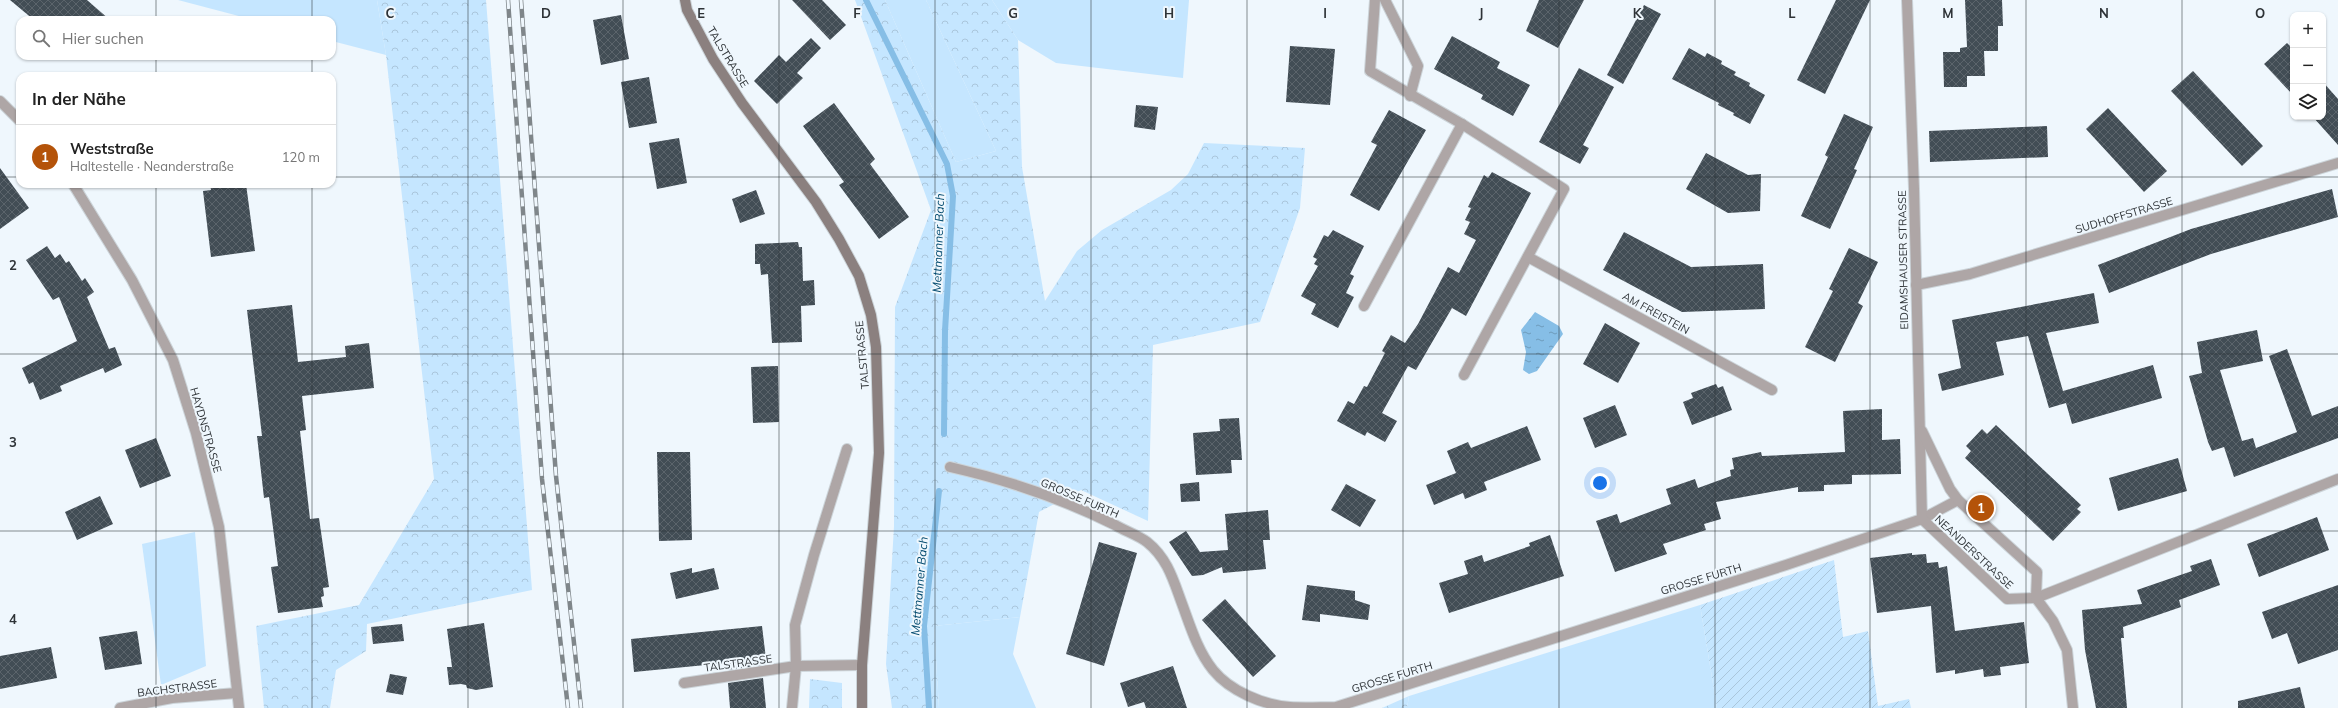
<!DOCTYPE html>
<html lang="de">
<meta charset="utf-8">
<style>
body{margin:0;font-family:Mulish,sans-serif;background:#f6f6f6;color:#222}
.controls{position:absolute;right:12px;top:12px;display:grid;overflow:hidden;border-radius:8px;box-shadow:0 1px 3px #0004}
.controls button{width:36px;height:36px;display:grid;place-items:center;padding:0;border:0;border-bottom:1px solid #e0e0e0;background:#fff;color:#222;font:20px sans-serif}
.you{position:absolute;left:1600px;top:483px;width:14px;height:14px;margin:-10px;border:3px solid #fff;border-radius:50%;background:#1a73e8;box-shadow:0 0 0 6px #1a73e833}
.badge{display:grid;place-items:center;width:26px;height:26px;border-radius:50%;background:#b45309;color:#fff;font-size:13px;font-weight:700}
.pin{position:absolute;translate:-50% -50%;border:2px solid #fff;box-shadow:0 1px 4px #0006}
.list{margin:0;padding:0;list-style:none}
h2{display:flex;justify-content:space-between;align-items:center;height:52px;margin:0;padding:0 16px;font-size:17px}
h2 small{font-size:13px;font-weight:400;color:#767676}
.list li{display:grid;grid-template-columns:26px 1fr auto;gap:12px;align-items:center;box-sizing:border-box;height:64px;padding:0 16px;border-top:1px solid #e0e0e0}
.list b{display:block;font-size:15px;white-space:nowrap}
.list p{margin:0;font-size:13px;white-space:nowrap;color:#767676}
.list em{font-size:13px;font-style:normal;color:#767676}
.icon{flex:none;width:22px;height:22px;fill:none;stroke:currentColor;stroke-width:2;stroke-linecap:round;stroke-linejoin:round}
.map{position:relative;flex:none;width:2338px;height:708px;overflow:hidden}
.search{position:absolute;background:#fff;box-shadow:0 1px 3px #0004;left:16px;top:16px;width:320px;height:44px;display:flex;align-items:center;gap:10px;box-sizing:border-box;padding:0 14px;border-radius:12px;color:#767676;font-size:15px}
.panel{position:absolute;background:#fff;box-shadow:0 1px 3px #0004;left:16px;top:72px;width:320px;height:116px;border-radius:12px}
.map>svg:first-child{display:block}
</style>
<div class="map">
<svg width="2338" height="708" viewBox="0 0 2338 708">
<defs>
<pattern id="forest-crowns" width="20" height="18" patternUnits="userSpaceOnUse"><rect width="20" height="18" fill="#c5e6ff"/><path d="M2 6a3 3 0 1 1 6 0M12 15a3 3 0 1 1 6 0" fill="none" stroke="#aac6db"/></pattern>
<pattern id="garden-furrows" width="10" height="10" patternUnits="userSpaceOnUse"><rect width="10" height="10" fill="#c5e6ff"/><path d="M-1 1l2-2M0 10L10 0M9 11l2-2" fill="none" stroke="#aac6db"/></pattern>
<pattern id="water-ripples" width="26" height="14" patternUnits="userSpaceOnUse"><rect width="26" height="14" fill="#86bee6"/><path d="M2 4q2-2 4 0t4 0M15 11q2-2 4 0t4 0" fill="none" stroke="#6e9bbb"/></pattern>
<pattern id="building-cross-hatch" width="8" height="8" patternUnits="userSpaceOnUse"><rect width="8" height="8" fill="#424d55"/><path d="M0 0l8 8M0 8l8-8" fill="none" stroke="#5b646b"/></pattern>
</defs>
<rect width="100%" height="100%" fill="#eff7fd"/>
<!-- grass -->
<g fill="#c5e6ff">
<path d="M178,0H377L386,55L332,41V20H254Z"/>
<path d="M885,0H926L996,151L956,162Z"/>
<path d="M992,0H1189L1183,78L1056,63L1018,40Z"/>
<path d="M195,532L206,666L161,685L142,544Z"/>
<path d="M1700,605L1717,708H1407L1409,696Z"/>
<path d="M1020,617L1013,654L1036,708H939L934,626Z"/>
</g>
<!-- forest -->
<g fill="url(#forest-crowns)">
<path d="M377,0H486L532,590L367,624L366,651L336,670L330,708H264L256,626L359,605L434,479L386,55Z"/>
<path d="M855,0H885L956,162L996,151L926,0H992L1018,40L1022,167L1045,301L1077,251L1102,230L1171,190L1188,174L1204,143L1305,148L1300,208L1260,322L1153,345L1148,521L1081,490L1039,512L1020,617L934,626L939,708H892L886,664L894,526L895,307L931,210Z"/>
<path d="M810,679L842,683V708H809Z"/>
<path d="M1409,696L1407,708H1382Z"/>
</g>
<!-- garden -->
<path fill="url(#garden-furrows)" d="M1834,560L1843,637L1868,631L1878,706L1909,699L1911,708H1717L1700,605Z"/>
<!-- water -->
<path fill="url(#water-ripples)" d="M1535,312L1559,326L1563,334L1537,371L1529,374L1523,370L1526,352L1521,330Z"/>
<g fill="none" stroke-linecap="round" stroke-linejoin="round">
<!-- stream -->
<g stroke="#86bee6" stroke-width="6">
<path d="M866,0L947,164L953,196L945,331L944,434"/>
<path d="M929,708L924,626L939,491"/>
</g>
</g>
<!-- building -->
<g fill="url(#building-cross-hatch)">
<path d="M10,0H87L110,20H34Z"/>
<path d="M792,0H822L846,25L830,40Z"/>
<path d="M1539,0H1584L1558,48L1526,31Z"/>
<path d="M1836,0H1870L1825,94L1797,80Z"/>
<path d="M1965,0H2002L2003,26H1998V51H1984L1985,76H1967V87H1944L1943,52H1960V48L1967,47Z"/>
<path d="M1644,5L1661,14L1623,84L1607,75Z"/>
<path d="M621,15L629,59L601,65L593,20Z"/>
<path d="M1452,36L1500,62L1497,68L1530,85L1513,116L1481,99L1483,95L1434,69Z"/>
<path d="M811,38L821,48L797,73L803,78L777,104L754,81L779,55L786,62Z"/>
<path d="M2287,43L2293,49V95L2264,64Z"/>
<path d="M1290,46L1335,49L1330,105L1286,102Z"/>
<path d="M1689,48L1705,57L1707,53L1722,61L1721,64L1736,72L1734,75L1750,83L1749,86L1765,95L1750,124L1733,115L1734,113L1718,105L1719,103L1672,79Z"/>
<path d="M1579,68L1614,87L1583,145L1589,148L1580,164L1539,142Z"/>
<path d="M2193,71L2263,146L2242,166L2171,91Z"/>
<path d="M649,77L657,123L629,128L621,82Z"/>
<path d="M2323,82L2338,99V145L2313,117H2323Z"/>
<path d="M834,103L875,159L870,164L909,217L879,239L839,185L844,182L803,126Z"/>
<path d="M1136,105L1158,107L1155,130L1134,127Z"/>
<path d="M2108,108L2167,171L2144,192L2086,129Z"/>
<path d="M1389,110L1426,130L1379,211L1350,195L1377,145L1371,142Z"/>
<path d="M1844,114L1873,127L1854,169L1857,170L1830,229L1801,216L1828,157L1825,155Z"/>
<path d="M2047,126L2048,157L1930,162L1929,131Z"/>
<path d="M679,138L687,183L657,189L649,143Z"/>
<path d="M1706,153L1748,175L1761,174L1760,211L1728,213L1686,189Z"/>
<path d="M0,168L29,208L0,229Z"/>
<path d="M1492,172L1531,193L1466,316L1452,308L1416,370L1408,366L1382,413L1397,421L1385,442L1367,432L1365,436L1337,421L1348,401L1354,404L1364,386L1367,387L1385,353L1382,351L1391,335L1405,343L1418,324L1448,267L1459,273L1476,240L1464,234L1470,222L1465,220L1471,208L1468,207L1484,175L1488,178Z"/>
<path d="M210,184H246L255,251L211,257L203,191L211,190Z"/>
<path d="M2332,189L2338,217L2211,254L2109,293L2098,265L2191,229Z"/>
<path d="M756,190L765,214L740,223L732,199Z"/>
<path d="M1333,230L1364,246L1350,274L1354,276L1346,293L1354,297L1338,328L1311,314L1316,304L1301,296L1318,266L1314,264L1317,259L1313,257L1324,235L1328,237Z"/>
<path d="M1624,232L1691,267L1763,264L1765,309L1682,312L1603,270Z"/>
<path d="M798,242L799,247H802L803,281L814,280L815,305L801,306L802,342L772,343L768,274L761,275L760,264H755V244Z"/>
<path d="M47,246L55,258L60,254L66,263L69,261L82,281L85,278L94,292L87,297L109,349L115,347L122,365L105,373L103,368L60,386L62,391L40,400L33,382L29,384L22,368L77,341L59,297L53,300L26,260Z"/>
<path d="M1849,248L1878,262L1858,303L1863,306L1835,362L1805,347L1833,291L1829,289Z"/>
<path d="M2094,293L2099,323L2046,333L2063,391L2153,365L2162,398L2072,424L2066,403L2049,408L2028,336L1996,342L2004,375L1942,391L1938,374L1961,368L1952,320Z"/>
<path d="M292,305L298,362L346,357L345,346L369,343L374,388L302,396L306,430L300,431L310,519L319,518L329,587L323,588L324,596L321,597L323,607L278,613L271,567L278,566L269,497L264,498L257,436H262L247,310Z"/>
<path d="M1605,323L1640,343L1618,383L1583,364Z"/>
<path d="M2257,330L2263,361L2220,370L2242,441L2253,438L2256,448L2297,432L2269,356L2287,349L2312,416L2338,406V438L2234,477L2224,447L2212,451L2208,442L2189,376L2202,373L2197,342Z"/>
<path d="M778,366L779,422L753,423L751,367Z"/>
<path d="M1716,384L1718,388L1723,386L1732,410L1692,425L1683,402L1693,398L1691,393Z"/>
<path d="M1615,405L1627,435L1595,448L1583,418Z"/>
<path d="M1882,409V440L1900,439L1901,474L1852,475V484L1824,485V491L1798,492V487L1716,502L1721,519L1704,524L1706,530L1663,544L1667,554L1615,572L1596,521L1617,514L1620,523L1671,504L1666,489L1695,479L1698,488L1731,476L1730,470L1734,469L1732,458L1761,452L1762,456L1845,452L1843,411Z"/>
<path d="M1239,418L1242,460H1231L1232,473L1196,475L1193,433L1220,431L1219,419Z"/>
<path d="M1996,425L2081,505L2077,509L2081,512L2053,541L1965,458L1971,451L1966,446L1982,429L1987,434Z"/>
<path d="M1527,426L1541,460L1484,482L1487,490L1465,499L1463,493L1434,505L1426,485L1456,473L1447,451L1468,442L1471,448Z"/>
<path d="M156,438L171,476L140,488L125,450Z"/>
<path d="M657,452H690L692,540L659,541Z"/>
<path d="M2178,458L2187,491L2118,511L2109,478Z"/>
<path d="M1199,482L1200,501L1181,502L1180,484Z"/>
<path d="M1346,484L1376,500L1360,527L1331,510Z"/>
<path d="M100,496L113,524L77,540L65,512Z"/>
<path d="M1268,510L1270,540H1263L1266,569L1223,573L1222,567L1203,575L1192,576L1169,542L1186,531L1200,552L1228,550L1225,514Z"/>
<path d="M2317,517L2329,550L2259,577L2247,544Z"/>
<path d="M1550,535L1564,576L1449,613L1439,583L1468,574L1464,561L1482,555L1484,562L1530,546L1529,543Z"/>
<path d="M1099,542L1137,553L1104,666L1066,654Z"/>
<path d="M1912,553V555L1926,554L1927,563L1938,562L1939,568L1947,566L1955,631L2024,622L2029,663L2000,667L2001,675L1984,677L1983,669L1955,674V670L1936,673L1931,606L1877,613L1870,558Z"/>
<path d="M2211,559L2220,585L2179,600L2181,607L2123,627L2124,638H2121L2127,708H2096L2085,650L2082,610L2142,604L2137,590L2192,571L2190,566Z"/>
<path d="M692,568V573L714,568L719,589L676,599L670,573Z"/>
<path d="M1307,585L1355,591V600L1370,605L1368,620L1320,614V622L1302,620Z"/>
<path d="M2338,585V650L2298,664L2287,633L2272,639L2262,612Z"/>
<path d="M1225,599L1276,656L1253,677L1202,620Z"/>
<path d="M484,623L493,687L476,690L467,688L466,685L461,684L449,685L447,667H452L447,629Z"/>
<path d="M402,624L404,641L373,644L371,627Z"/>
<path d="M762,626L766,659H761L762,665L727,670L726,663L634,672L631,639Z"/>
<path d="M137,631L142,664L105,670L99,637Z"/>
<path d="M51,647L57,678L0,689V656Z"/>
<path d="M1173,666L1187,708H1146L1144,702L1128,707L1120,683Z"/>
<path d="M390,674L407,677L403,695L386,692Z"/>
<path d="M763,678L766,708H730L728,683Z"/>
<path d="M2300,687L2305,708H2238V701Z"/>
</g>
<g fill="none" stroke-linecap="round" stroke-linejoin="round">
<defs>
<g id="minor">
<path d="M1375,0L1370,71L1462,124L1564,189L1464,375"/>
<path d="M1385,0L1418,66L1410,96"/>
<path d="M0,101L20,121"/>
<path d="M73,184L132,280L173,360L196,433L219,527L239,708"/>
<path d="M1528,257L1772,390"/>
<path d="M1916,285L1970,274L2338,163"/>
<path d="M1364,306L1462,124"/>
<path d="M950,467C1007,480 1063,499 1115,525C1125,531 1138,535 1147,542C1167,558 1173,579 1181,601C1190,625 1197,650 1213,670C1230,691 1263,705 1290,707C1305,708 1321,707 1336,707L1786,565L1922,519L1958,500"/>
<path d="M2036,598L2338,479"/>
<path d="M684,683L796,666L862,665"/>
<path d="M120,708L172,698L237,693"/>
<path d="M792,708L796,666L795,625L814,555L847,449"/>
</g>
<g id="tertiary">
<path d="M1907,0L1914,189L1922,519L2007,599L2036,598"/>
<path d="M1922,431L1950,489L1958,500L2037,572L2036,598L2053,621L2067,650L2073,708"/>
</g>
<path id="secondary" d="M685,0L687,10L713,59L742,103L816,202L839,239L859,276L871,315L876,347L879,453L862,665V708"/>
</defs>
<!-- minor casing -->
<use href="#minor" stroke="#ccd4d9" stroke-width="12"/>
<!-- tertiary casing -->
<use href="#tertiary" stroke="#ccd4d9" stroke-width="12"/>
<!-- secondary casing -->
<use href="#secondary" stroke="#ccd4d9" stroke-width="12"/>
<!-- minor -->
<use href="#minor" stroke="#aea6a6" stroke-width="10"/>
<!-- tertiary -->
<use href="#tertiary" stroke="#aea6a6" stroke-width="10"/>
<!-- secondary -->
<use href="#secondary" stroke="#8b807f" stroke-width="10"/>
<defs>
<g id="rail">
<path d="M508,0L542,479L568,708"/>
<path d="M521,0L556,476L581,708"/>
</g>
</defs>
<!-- rail casing -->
<use href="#rail" stroke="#7f868a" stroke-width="4.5"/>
<!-- rail -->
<use href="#rail" stroke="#eff7fd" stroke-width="3" stroke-dasharray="9" stroke-linecap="butt"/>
</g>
<!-- grid -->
<path fill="none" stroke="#2e3337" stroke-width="1" stroke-opacity="0.55" d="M156,0V20M312,0V20M468,0V708M623,0V708M779,0V708M935,0V708M1091,0V708M1247,0V708M1403,0V708M1559,0V708M1715,0V708M1870,0V708M2026,0V708M2182,0V708M156,56V76M312,56V76M0,177H20M332,177H2338M156,184V708M312,184V708M0,354H2338M0,531H2338"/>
<g text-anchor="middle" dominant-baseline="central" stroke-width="4" stroke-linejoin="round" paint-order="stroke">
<!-- street labels -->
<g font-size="11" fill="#2e3337" stroke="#eff7fd">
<text transform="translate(728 57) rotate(59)">TALSTRASSE</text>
<text transform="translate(2124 215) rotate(-17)">SUDHOFFSTRASSE</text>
<text transform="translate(1903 260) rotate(-91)">EIDAMSHAUSER STRASSE</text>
<text transform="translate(1656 313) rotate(29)">AM FREISTEIN</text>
<text transform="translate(862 355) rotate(-95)">TALSTRASSE</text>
<text transform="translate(206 430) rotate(74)">HAYDNSTRASSE</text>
<text transform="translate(1080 498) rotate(23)">GROSSE FURTH</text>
<text transform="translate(1974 552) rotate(43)">NEANDERSTRASSE</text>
<text transform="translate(1701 579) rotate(-17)">GROSSE FURTH</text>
<text transform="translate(738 663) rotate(-8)">TALSTRASSE</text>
<text transform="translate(1392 677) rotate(-17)">GROSSE FURTH</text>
<text transform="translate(177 688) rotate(-7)">BACHSTRASSE</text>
</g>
<!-- water labels -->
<g font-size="12" font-style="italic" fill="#00496e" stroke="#eff7fd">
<text transform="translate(938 243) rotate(-88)">Mettmanner Bach</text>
<text transform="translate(919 586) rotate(-85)">Mettmanner Bach</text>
</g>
</g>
<g font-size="13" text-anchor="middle" font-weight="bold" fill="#2e3337" stroke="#eff7fd" stroke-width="4" stroke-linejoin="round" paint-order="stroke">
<text x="390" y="18">C</text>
<text x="546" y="18">D</text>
<text x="701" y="18">E</text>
<text x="857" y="18">F</text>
<text x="1013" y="18">G</text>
<text x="1169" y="18">H</text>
<text x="1325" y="18">I</text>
<text x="1481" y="18">J</text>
<text x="1637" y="18">K</text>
<text x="1792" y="18">L</text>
<text x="1948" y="18">M</text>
<text x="2104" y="18">N</text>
<text x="2260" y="18">O</text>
<text x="13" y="270">2</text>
<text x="13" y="447">3</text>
<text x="13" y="624">4</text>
</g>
</svg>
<div class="controls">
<button>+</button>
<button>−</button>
<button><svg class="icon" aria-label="layers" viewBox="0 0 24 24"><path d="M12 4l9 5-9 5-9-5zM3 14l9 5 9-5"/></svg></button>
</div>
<div class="you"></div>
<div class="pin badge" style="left:1981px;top:508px">1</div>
<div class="search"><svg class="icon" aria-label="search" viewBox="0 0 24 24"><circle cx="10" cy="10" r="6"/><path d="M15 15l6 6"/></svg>Hier suchen</div>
<section class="panel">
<h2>In der Nähe<small></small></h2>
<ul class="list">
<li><span class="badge">1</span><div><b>Weststraße</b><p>Haltestelle · Neanderstraße</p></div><em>120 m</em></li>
</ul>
</section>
</div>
